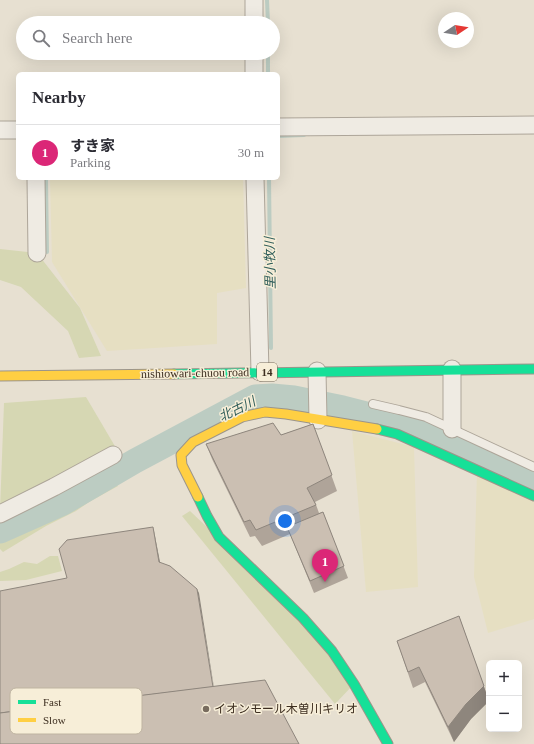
<!DOCTYPE html>
<meta charset="utf-8">
<style>
body{margin:0;font-family:"Times New Roman","Noto Sans JP",serif;background:#f2f2f3;color:#2b2b33}
.controls{position:absolute;right:12px;bottom:12px;display:grid;overflow:hidden;border-radius:6px;box-shadow:0 4px 16px #0002}
.controls button{width:36px;height:36px;display:grid;place-items:center;padding:0;border:0;border-bottom:1px solid #e1e1e2;background:#fff;color:#2b2b33;font:20px sans-serif}
.compass{position:absolute;left:438px;top:12px;width:36px;height:36px;border-radius:50%;background:#fff;box-shadow:0 4px 16px #0002;rotate:78deg}
.you{position:absolute;left:285px;top:521px;width:14px;height:14px;margin:-10px;border:3px solid #fff;border-radius:50%;background:#1a73e8;box-shadow:0 0 0 6px #1a73e833}
.badge{display:grid;place-items:center;width:26px;height:26px;border-radius:50%;background:#db2777;color:#fff;font-size:13px;font-weight:700}
.pin{position:absolute;translate:-50% -33px;filter:drop-shadow(0 1px 2px #0008)}
.pin::after{content:'';position:absolute;top:21px;width:14px;height:12px;background:inherit;clip-path:polygon(0 0,100% 0,50% 100%)}
.list{margin:0;padding:0;list-style:none}
h2{display:flex;justify-content:space-between;align-items:center;height:52px;margin:0;padding:0 16px;font-size:17px}
h2 small{font-size:13px;font-weight:400;color:#7c7c81}
.list li{display:grid;grid-template-columns:26px 1fr auto;gap:12px;align-items:center;box-sizing:border-box;height:56px;padding:0 16px;border-top:1px solid #e1e1e2}
.list b{display:block;font-size:15px;white-space:nowrap}
.list p{margin:0;font-size:13px;white-space:nowrap;color:#7c7c81}
.list em{font-size:13px;font-style:normal;color:#7c7c81}
.icon{flex:none;width:22px;height:22px;fill:none;stroke:currentColor;stroke-width:2;stroke-linecap:round;stroke-linejoin:round}
.map{position:relative;flex:none;width:534px;height:744px;overflow:hidden}
.search{position:absolute;background:#fff;box-shadow:0 4px 16px #0002;left:16px;top:16px;width:264px;height:44px;display:flex;align-items:center;gap:10px;box-sizing:border-box;padding:0 14px;border-radius:22px;color:#7c7c81;font-size:15px}
.panel{position:absolute;background:#fff;box-shadow:0 4px 16px #0002;left:16px;top:72px;width:264px;height:108px;border-radius:6px}
.map>svg:first-child{display:block}
</style>
<div class="map">
<svg width="534" height="744" viewBox="0 0 534 744">
<rect width="100%" height="100%" fill="#e7e0d1"/>
<!-- farmland -->
<g fill="#e6dfc2">
<path d="M50,178H243L246,288L217,293V344L107,351L52,262Z"/>
<path d="M352,431L414,447L418,587L366,592Z"/>
<path d="M477,471L534,500V619L488,633L474,577Z"/>
</g>
<!-- green -->
<g fill="#d6d7b3">
<path d="M0,249L37,253L80,308L101,356L79,358L68,331L21,287L0,280Z"/>
<path d="M86,397L116,448L0,510L4,403Z"/>
<path d="M114,481L118,486L89,502L76,511L46,526L3,552L0,549V541L74,504L103,486Z"/>
<path d="M190,511L303,618L354,684L335,704L182,516Z"/>
<path d="M50,556H58L62,571L26,580L0,581V572L9,569L24,562L37,564Z"/>
</g>
<g fill="none" stroke-linecap="round" stroke-linejoin="round">
<!-- stream -->
<g stroke="#bcccc2" stroke-width="4">
<path d="M267,0L268,23"/>
<path d="M268,53V74"/>
<path d="M278,136L304,135"/>
<path d="M46,178L47,252"/>
<path d="M269,178L271,348"/>
</g>
<!-- river -->
<path stroke="#bcccc2" stroke-width="25" d="M0,531L63,503L135,461L255,397L272,396L294,398L343,408L394,421L439,434L496,462L534,479"/>
<defs>
<path id="lane" d="M373,404L399,410L426,417L534,467"/>
<g id="street">
<path d="M254,0V23"/>
<path d="M254,53V74"/>
<path d="M278,127L534,125"/>
<path d="M0,130H18"/>
<path d="M36,178L37,253"/>
<path d="M255,178L260,372"/>
<path d="M452,369V429"/>
<path d="M317,371L318,420"/>
<path d="M0,514L54,487L113,455"/>
</g>
<g id="fast">
<path d="M174,374L534,369"/>
<path d="M377,429L397,434L534,496"/>
<path d="M198,497L207,516L219,537L303,618L332,651L354,684L388,744"/>
</g>
<g id="slow">
<path d="M0,376L174,374"/>
<path d="M198,497L182,465L181,455L193,442L242,417L265,412L286,414L377,429"/>
</g>
</defs>
<!-- lane casing -->
<use href="#lane" stroke="#ada599" stroke-width="10"/>
<!-- street casing -->
<use href="#street" stroke="#ada599" stroke-width="19"/>
<!-- fast casing -->
<use href="#fast" stroke="#9c958a" stroke-width="11"/>
<!-- slow casing -->
<use href="#slow" stroke="#9c958a" stroke-width="11"/>
<!-- lane -->
<use href="#lane" stroke="#efebe3" stroke-width="8"/>
<!-- street -->
<use href="#street" stroke="#efebe3" stroke-width="17"/>
<!-- fast -->
<use href="#fast" stroke="#16e098" stroke-width="9"/>
<!-- slow -->
<use href="#slow" stroke="#ffcf43" stroke-width="9"/>
</g>
<!-- wall -->
<g fill="#afa499">
<path d="M313,424L337,491L315,502L319,513L323,512L348,578L314,593L290,534L262,546L255,536L250,537L212,459L206,444L281,435Z"/>
<path d="M459,616L489,701L471,719L454,742L425,682L413,688L397,641Z"/>
</g>
<!-- shaded-wall -->
<g fill="#8e867d">
<path d="M153,527L154,531L161,567L159,562Z"/>
<path d="M197,589L199,593L215,694L214,689Z"/>
<path d="M459,616L489,701L471,719L454,742L448,727Z"/>
</g>
<!-- building -->
<g fill="#cbbfb2" stroke="#8e867d">
<path d="M273,423L281,435L313,424L332,475L307,488L316,505L256,530L250,520L244,522L206,444Z"/>
<path d="M323,512L344,566L310,581L287,527Z"/>
<path d="M153,527L159,562L170,566L197,589L213,687L0,713V591L67,578L59,549L67,540Z"/>
<path d="M459,616L484,686L466,704L448,727L419,667L408,672L397,641Z"/>
<path d="M265,680L299,744H0V713Z"/>
</g>
<!-- markers -->
<circle fill="#786c5e" stroke="#f7eed8" stroke-width="1.5" cx="206" cy="709" r="4"/>
<g text-anchor="middle" dominant-baseline="central" stroke-width="3" stroke-linejoin="round" paint-order="stroke">
<!-- shield labels -->
<rect fill="#f7eed8" stroke="#756857" stroke-width="1" x="257" y="363" width="20" height="18" rx="3"/>
<g font-size="11" font-weight="bold" fill="#3d2e20">
<text x="267" y="372">14</text>
</g>
<!-- street labels -->
<g font-size="12" fill="#3d2e20" stroke="#f7eed8">
<text transform="translate(195 373) rotate(-1)">nishiowari-chuou road</text>
</g>
<!-- poi labels -->
<g font-size="12" fill="#3d2e20" stroke="#f7eed8" text-anchor="start">
<text x="214" y="709">イオンモール木曽川キリオ</text>
</g>
<!-- water labels -->
<g font-size="13" font-style="italic" fill="#2f5d5a" stroke="#f7eed8">
<text transform="translate(270 263) rotate(-91)">里小牧川</text>
<text transform="translate(237 409) rotate(-26)">北古川</text>
</g>
</g>
<!-- legend -->
<rect x="10" y="688" width="132" height="46" rx="6" fill="#f7eed8" stroke="#bfb4a1" stroke-width="1"/>
<rect x="18" y="700" width="18" height="4" fill="#16e098"/>
<rect x="18" y="718" width="18" height="4" fill="#ffcf43"/>
<g font-size="11" fill="#3d2e20">
<text x="43" y="706">Fast</text>
<text x="43" y="724">Slow</text>
</g>
</svg>
<div class="controls">
<button>+</button>
<button>−</button>
</div>
<svg class="compass" viewBox="-18 -18 36 36"><path d="M0-13l5 13h-10z" fill="#e53935"/><path d="M0 13l5-13h-10z" fill="#7c7c81"/></svg>
<div class="you"></div>
<div class="pin badge" style="left:325px;top:582px">1</div>
<div class="search"><svg class="icon" aria-label="search" viewBox="0 0 24 24"><circle cx="10" cy="10" r="6"/><path d="M15 15l6 6"/></svg>Search here</div>
<section class="panel">
<h2>Nearby<small></small></h2>
<ul class="list">
<li><span class="badge">1</span><div><b>すき家</b><p>Parking</p></div><em>30 m</em></li>
</ul>
</section>
</div>
